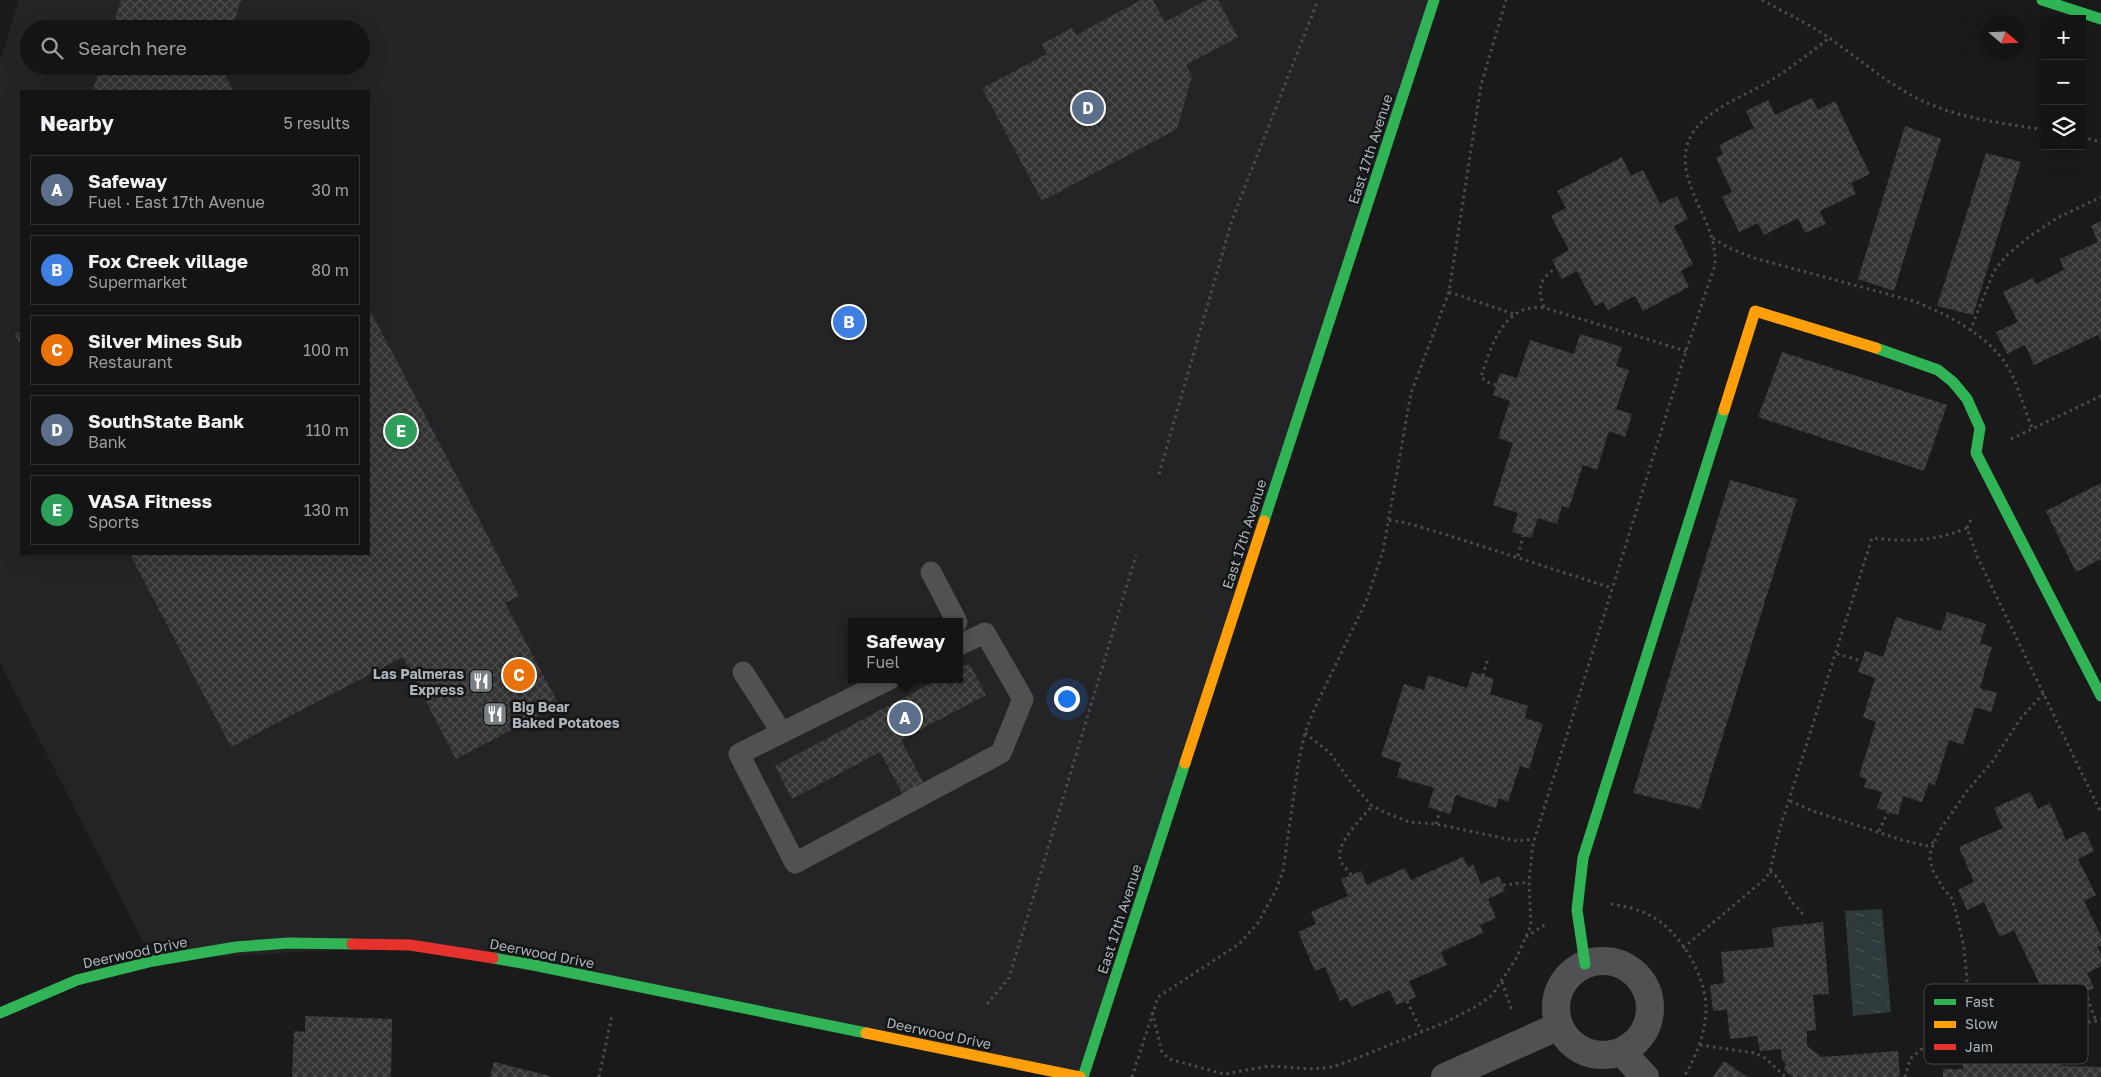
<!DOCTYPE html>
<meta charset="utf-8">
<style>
body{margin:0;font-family:"Golos Text",sans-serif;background:#212122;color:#f1f3f6}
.controls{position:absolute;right:15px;top:15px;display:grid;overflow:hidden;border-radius:0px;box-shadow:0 5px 20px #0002}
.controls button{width:45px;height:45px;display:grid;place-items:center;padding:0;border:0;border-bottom:1px solid #333334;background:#141414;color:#f1f3f6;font:25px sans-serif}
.compass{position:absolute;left:1981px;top:15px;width:45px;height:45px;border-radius:50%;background:#141414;box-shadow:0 5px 20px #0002;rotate:109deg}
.you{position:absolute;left:1066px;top:698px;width:18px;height:18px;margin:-12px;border:4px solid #fff;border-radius:50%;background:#1a73e8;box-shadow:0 0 0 8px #1a73e833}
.badge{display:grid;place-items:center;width:32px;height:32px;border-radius:50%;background:#1a73e8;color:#fff;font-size:16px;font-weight:700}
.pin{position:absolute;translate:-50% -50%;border:2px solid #fff;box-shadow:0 1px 5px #0006}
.popup{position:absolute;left:848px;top:618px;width:115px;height:65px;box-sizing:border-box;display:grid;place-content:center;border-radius:0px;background:#141414;filter:drop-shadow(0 1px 4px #0005);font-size:16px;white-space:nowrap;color:#9d9ea0}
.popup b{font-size:19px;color:#f1f3f6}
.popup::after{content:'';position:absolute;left:50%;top:100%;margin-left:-10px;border:10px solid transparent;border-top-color:#141414}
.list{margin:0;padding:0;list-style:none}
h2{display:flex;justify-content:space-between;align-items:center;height:65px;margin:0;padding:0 20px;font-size:21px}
h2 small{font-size:16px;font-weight:400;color:#9d9ea0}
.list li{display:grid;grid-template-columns:32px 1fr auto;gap:15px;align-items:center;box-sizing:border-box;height:70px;margin:0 10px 10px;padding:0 10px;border:1px solid #333334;border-radius:0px}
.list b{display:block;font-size:19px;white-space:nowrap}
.list p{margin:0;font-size:16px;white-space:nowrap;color:#9d9ea0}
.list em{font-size:16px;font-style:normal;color:#9d9ea0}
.icon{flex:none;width:28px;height:28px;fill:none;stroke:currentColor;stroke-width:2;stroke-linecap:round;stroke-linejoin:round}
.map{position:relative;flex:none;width:2101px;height:1077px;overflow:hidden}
.search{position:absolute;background:#141414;box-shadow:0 5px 20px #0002;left:20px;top:20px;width:350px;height:55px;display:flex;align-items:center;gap:12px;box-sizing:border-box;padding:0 18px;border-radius:28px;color:#9d9ea0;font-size:19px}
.panel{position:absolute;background:#141414;box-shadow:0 5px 20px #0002;left:20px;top:90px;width:350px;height:465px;border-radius:0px}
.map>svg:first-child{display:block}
</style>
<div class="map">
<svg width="2101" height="1077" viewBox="0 0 2101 1077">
<defs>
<pattern id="water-ripples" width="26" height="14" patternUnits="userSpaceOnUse" patternTransform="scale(1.25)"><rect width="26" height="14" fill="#2e3a3c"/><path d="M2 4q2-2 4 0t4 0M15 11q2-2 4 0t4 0" fill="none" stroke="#4a5456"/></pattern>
<pattern id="building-cross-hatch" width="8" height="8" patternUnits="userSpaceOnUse" patternTransform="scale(1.25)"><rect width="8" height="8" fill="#333334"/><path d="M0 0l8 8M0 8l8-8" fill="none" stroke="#4e4e4f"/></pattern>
</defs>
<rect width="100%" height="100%" fill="#1a1a1b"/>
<!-- built -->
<path fill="#242427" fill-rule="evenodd" d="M19,0H1434L1083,1077L410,945L153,961L0,663V61ZM29,29H361V66H29ZM21,91H369V554H21ZM851,622H959V679H851Z"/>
<!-- water -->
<path fill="url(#water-ripples)" d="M1882,909L1891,1012L1853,1016L1845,911Z"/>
<!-- building -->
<g fill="url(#building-cross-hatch)">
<path d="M121,0H241L232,29H112Z"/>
<path d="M1141,0H1153L1165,22L1207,0H1218L1238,37L1186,65L1192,76L1177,129L1042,201L982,88L1047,54L1042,44L1072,28L1076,35Z"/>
<path d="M101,66H220L234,91H95L93,89Z"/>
<path d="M1812,98L1818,110L1835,101L1870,174L1851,183L1856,194L1820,211L1826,224L1805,233L1798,218L1764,235L1758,223L1739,232L1722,197L1732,192L1716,158L1723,154L1719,145L1754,128L1746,111L1768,100L1775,115Z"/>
<path d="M1905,126L1941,139L1894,291L1858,279Z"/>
<path d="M1986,153L2021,162L1973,315L1937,306Z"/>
<path d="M1622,157L1631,176L1643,170L1660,204L1677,196L1688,219L1674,226L1693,264L1681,271L1689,287L1643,311L1635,296L1608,310L1603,302L1595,306L1577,271L1562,279L1552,260L1569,250L1551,216L1566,208L1557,191Z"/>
<path d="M2101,221V341L2098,335L2034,365L2025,345L2007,354L1996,332L2018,322L2003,292L2033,278L2036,284L2064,270L2060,259L2098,242L2091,226Z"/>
<path d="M369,308L519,596L505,603L559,705L456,759L403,657L231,747L130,554H369Z"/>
<path d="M21,331V346L15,334Z"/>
<path d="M1580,334L1622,347L1616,366L1629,370L1616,409L1632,414L1625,437L1609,431L1597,470L1583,465L1569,508L1562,506L1557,524L1538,518L1531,538L1512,532L1518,513L1493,505L1513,443L1498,438L1510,401L1493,395L1500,373L1517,378L1530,340L1574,354Z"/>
<path d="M1782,352L1947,405L1924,471L1758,417Z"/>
<path d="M1730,480L1797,499L1700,809L1633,793Z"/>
<path d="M2101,483V559L2076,572L2046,511Z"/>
<path d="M1947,612L1986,624L1980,643L1992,647L1980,688L1997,693L1991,712L1975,707L1963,745L1949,740L1935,785L1929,783L1922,802L1903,796L1898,815L1877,808L1882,792L1864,787L1867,779L1859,776L1876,722L1863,717L1875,678L1858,672L1865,651L1883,657L1896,617L1941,631Z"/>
<path d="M969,663L986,695L901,740L926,788L906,800L880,752L792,799L775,766L939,679H959V669Z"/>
<path d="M1472,672L1494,679L1490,694L1528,706L1525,718L1543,724L1529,769L1520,766L1508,802L1499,798L1496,808L1456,795L1450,814L1428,807L1434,788L1397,777L1401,763L1381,756L1404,684L1424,690L1428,675L1467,688Z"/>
<path d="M2030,792L2038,809L2050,803L2066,840L2085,831L2094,851L2078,859L2096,895L2084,901L2101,936V945L2097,947L2101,954V966L2087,973L2094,988L2072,998L2065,984L2049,991L2046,984L2041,987L2014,930L2000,937L1984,902L1967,910L1958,890L1974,882L1959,847L2003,828L1994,808Z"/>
<path d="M1463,857L1468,867L1473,864L1481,884L1499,876L1505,891L1488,899L1496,918L1480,925L1483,933L1441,952L1447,965L1409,981L1416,997L1396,1005L1390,990L1351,1007L1347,998L1340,1001L1325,967L1315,971L1298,932L1316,924L1311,912L1348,896L1341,879L1361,871L1367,885L1405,868L1411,880Z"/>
<path d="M1823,922L1829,994L1813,995L1816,1030L1807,1031V1046L1822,1057L1898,1051L1900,1077H1793L1784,1070L1786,1064L1782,1060L1781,1049L1760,1051L1757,1036L1730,1039L1727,1010L1713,1011L1710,985L1724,983L1721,952L1774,947L1772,928Z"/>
<path d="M305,1016L392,1019L391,1077H292L294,1031L305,1032Z"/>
<path d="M2002,1037H2021V1052L2063,1053L2062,1066L2101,1067V1077H1943V1069H1963V1054H2002Z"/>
<path d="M1724,1061L1747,1077H1713Z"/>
<path d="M494,1062L550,1076V1077H490Z"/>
</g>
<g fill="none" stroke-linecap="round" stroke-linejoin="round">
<!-- path -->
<g stroke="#4a4c4e" stroke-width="3" stroke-dasharray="2.5 4" stroke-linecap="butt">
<path d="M1762,0C1784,12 1807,23 1828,37C1864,62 1896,92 1937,107C1971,120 2009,124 2045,130"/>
<path d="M2082,137L2101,142"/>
<path d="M1713,238L1729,248L1754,258L1913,301C1948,314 1996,339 2012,375C2020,392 2025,411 2032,428"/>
<path d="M1449,292L1514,314"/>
<path d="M1544,307C1537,289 1539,279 1556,268"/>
<path d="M1970,331L1994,271L2006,256L2030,236L2057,218L2101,197"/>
<path d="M1496,385L1487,382L1481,377C1491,346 1504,302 1545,308L1686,351"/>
<path d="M2011,439L2101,396"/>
<path d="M1159,474L1232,220L1318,0"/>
<path d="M1389,520L1407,523L1444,534L1612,588"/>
<path d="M1967,528L1972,517"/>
<path d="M1518,556L1523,536"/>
<path d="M1837,654L1862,661"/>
<path d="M1483,676L1488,657"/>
<path d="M1305,733L1330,753L1350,781L1372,806L1384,812L1409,822L1436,824L1517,841L1534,839"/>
<path d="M1790,801L1813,811L1902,840L1926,846L1934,842"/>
<path d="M1436,824L1440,811"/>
<path d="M1879,831L1888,812"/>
<path d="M1770,871L1777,877L1792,902L1803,914"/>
<path d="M1351,875C1348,870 1341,864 1340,859C1335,844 1363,817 1372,806"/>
<path d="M1503,885L1529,882"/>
<path d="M1611,904C1624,906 1639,909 1651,916C1680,931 1706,976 1706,1008C1706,1033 1696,1056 1684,1077"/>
<path d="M1526,937L1546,924"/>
<path d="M1683,948L1766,878L1770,871L1780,828L1872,538C1909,542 1932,542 1967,528L1977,556L2101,813"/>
<path d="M1502,982L1512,1011"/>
<path d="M2085,992L2096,1021"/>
<path d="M1407,1001L1422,1032"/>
<path d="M987,1004L1009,978L1136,555"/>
<path d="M1152,1012L1162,1052L1169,1059L1224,1074L1269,1066L1312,1069L1332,1067L1355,1059L1446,1022L1477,1006L1492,995L1517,957L1531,925L1529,882L1533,844L1686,351L1715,265C1717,231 1695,207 1687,174C1674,119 1733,103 1770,81C1791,68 1810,53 1829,38"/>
<path d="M1953,1013C1982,1029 2067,1027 2101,1020"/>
<path d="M1700,1045L1755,1053L1765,1058L1786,1077"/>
<path d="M599,1077L612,1015"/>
<path d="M1132,1077L1158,997L1239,944L1258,923L1276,890L1283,871L1299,759L1305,733L1314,710L1367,599L1383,551L1411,393L1449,292L1481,85L1506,0"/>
<path d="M1905,1077L1910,1059L1945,1029L1961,1001L1967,981L1964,947L1955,908L1951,897L1945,891L1933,871L1930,859L1931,850L1940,830L1967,791L1992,762L2021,718L2044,693"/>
</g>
<!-- lane -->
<g stroke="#4f5153" stroke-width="21">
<path d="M931,572L957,622"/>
<path d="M743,672L782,733"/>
<path d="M890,679L739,754L795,863L1001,753L1023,699L985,633L959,645"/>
</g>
<!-- street -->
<g stroke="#4f5153" stroke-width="28">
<circle cx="1603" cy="1008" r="47"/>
<path d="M1622,1052L1645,1077"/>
<path d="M1445,1077L1559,1026"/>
</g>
<!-- fast -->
<g stroke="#30b455" stroke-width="11">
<path d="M2042,0L2101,19"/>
<path d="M1876,348L1938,370L1953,382L1967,399L1980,428L1976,453L2101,696"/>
<path d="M1264,521L1434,0"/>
<path d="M493,958L533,965L866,1033"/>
<path d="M1585,964L1577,910L1583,858L1724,410"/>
<path d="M0,1013L77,980L153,961L236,947L288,943L352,944"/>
<path d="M1083,1077L1185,763"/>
</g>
<!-- slow -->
<g stroke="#ff9f0a" stroke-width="11">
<path d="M1724,410L1755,311L1876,348"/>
<path d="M1185,763L1264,521"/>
<path d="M866,1033L1080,1077"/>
</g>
<!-- jam -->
<path stroke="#e5322d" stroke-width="11" d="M352,944L410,945L493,958"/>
</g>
<!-- icons -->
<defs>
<symbol id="restaurant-square" viewBox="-11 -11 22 22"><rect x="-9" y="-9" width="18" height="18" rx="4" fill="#797f83" stroke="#141517"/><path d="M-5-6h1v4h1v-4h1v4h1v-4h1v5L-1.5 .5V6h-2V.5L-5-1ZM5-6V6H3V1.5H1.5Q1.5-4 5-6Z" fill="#fff"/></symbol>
</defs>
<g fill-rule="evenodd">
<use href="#restaurant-square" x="467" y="667" width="28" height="28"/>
<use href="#restaurant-square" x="481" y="700" width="28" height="28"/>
</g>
<g text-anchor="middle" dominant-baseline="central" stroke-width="5" stroke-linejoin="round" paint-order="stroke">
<!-- street labels -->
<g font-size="14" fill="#acb5bb" stroke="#141517">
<text transform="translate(1370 149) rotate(-72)">East 17th Avenue</text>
<text transform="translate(1244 534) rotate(-72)">East 17th Avenue</text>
<text transform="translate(1119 919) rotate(-72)">East 17th Avenue</text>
<text transform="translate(135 952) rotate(-12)">Deerwood Drive</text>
<text transform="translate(542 953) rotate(11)">Deerwood Drive</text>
<text transform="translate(939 1033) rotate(12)">Deerwood Drive</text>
</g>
<!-- poi labels -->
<g font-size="14" font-weight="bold" fill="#acb5bb" stroke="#141517" text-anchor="end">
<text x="464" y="673">Las Palmeras<tspan x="464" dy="16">Express</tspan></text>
<text x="512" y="706" text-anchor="start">Big Bear<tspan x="512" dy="16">Baked Potatoes</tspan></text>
</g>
</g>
<!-- legend -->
<rect x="1924" y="984" width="164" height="80" rx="8" fill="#141517" stroke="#424548" stroke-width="1"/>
<rect x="1934" y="999" width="22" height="6" fill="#30b455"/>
<rect x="1934" y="1021" width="22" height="7" fill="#ff9f0a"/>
<rect x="1934" y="1044" width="22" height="6" fill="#e5322d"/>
<g font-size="14" fill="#acb5bb">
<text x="1965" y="1007">Fast</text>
<text x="1965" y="1029">Slow</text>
<text x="1965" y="1052">Jam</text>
</g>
</svg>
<div class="controls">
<button>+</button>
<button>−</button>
<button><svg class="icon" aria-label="layers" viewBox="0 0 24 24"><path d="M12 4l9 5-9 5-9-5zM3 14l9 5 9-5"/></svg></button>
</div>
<svg class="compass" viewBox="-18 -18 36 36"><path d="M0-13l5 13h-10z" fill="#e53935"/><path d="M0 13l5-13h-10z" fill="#9d9ea0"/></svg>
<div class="you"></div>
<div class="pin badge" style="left:905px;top:718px;background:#5c6f8a">A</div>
<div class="popup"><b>Safeway</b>Fuel</div>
<div class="pin badge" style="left:849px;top:322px;background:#3f7fe0">B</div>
<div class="pin badge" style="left:519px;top:675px;background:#e8710a">C</div>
<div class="pin badge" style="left:1088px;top:108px;background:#5c6f8a">D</div>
<div class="pin badge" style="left:401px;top:431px;background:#2e9e5b">E</div>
<div class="search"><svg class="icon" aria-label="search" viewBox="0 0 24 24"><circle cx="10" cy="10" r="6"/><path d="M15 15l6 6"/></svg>Search here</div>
<section class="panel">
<h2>Nearby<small>5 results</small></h2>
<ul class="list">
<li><span class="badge" style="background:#5c6f8a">A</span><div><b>Safeway</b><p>Fuel · East 17th Avenue</p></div><em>30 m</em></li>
<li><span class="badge" style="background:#3f7fe0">B</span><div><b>Fox Creek village</b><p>Supermarket</p></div><em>80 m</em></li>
<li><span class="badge" style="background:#e8710a">C</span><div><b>Silver Mines Sub</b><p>Restaurant</p></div><em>100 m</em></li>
<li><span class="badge" style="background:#5c6f8a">D</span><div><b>SouthState Bank</b><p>Bank</p></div><em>110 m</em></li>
<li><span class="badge" style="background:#2e9e5b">E</span><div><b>VASA Fitness</b><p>Sports</p></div><em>130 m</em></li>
</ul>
</section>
</div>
